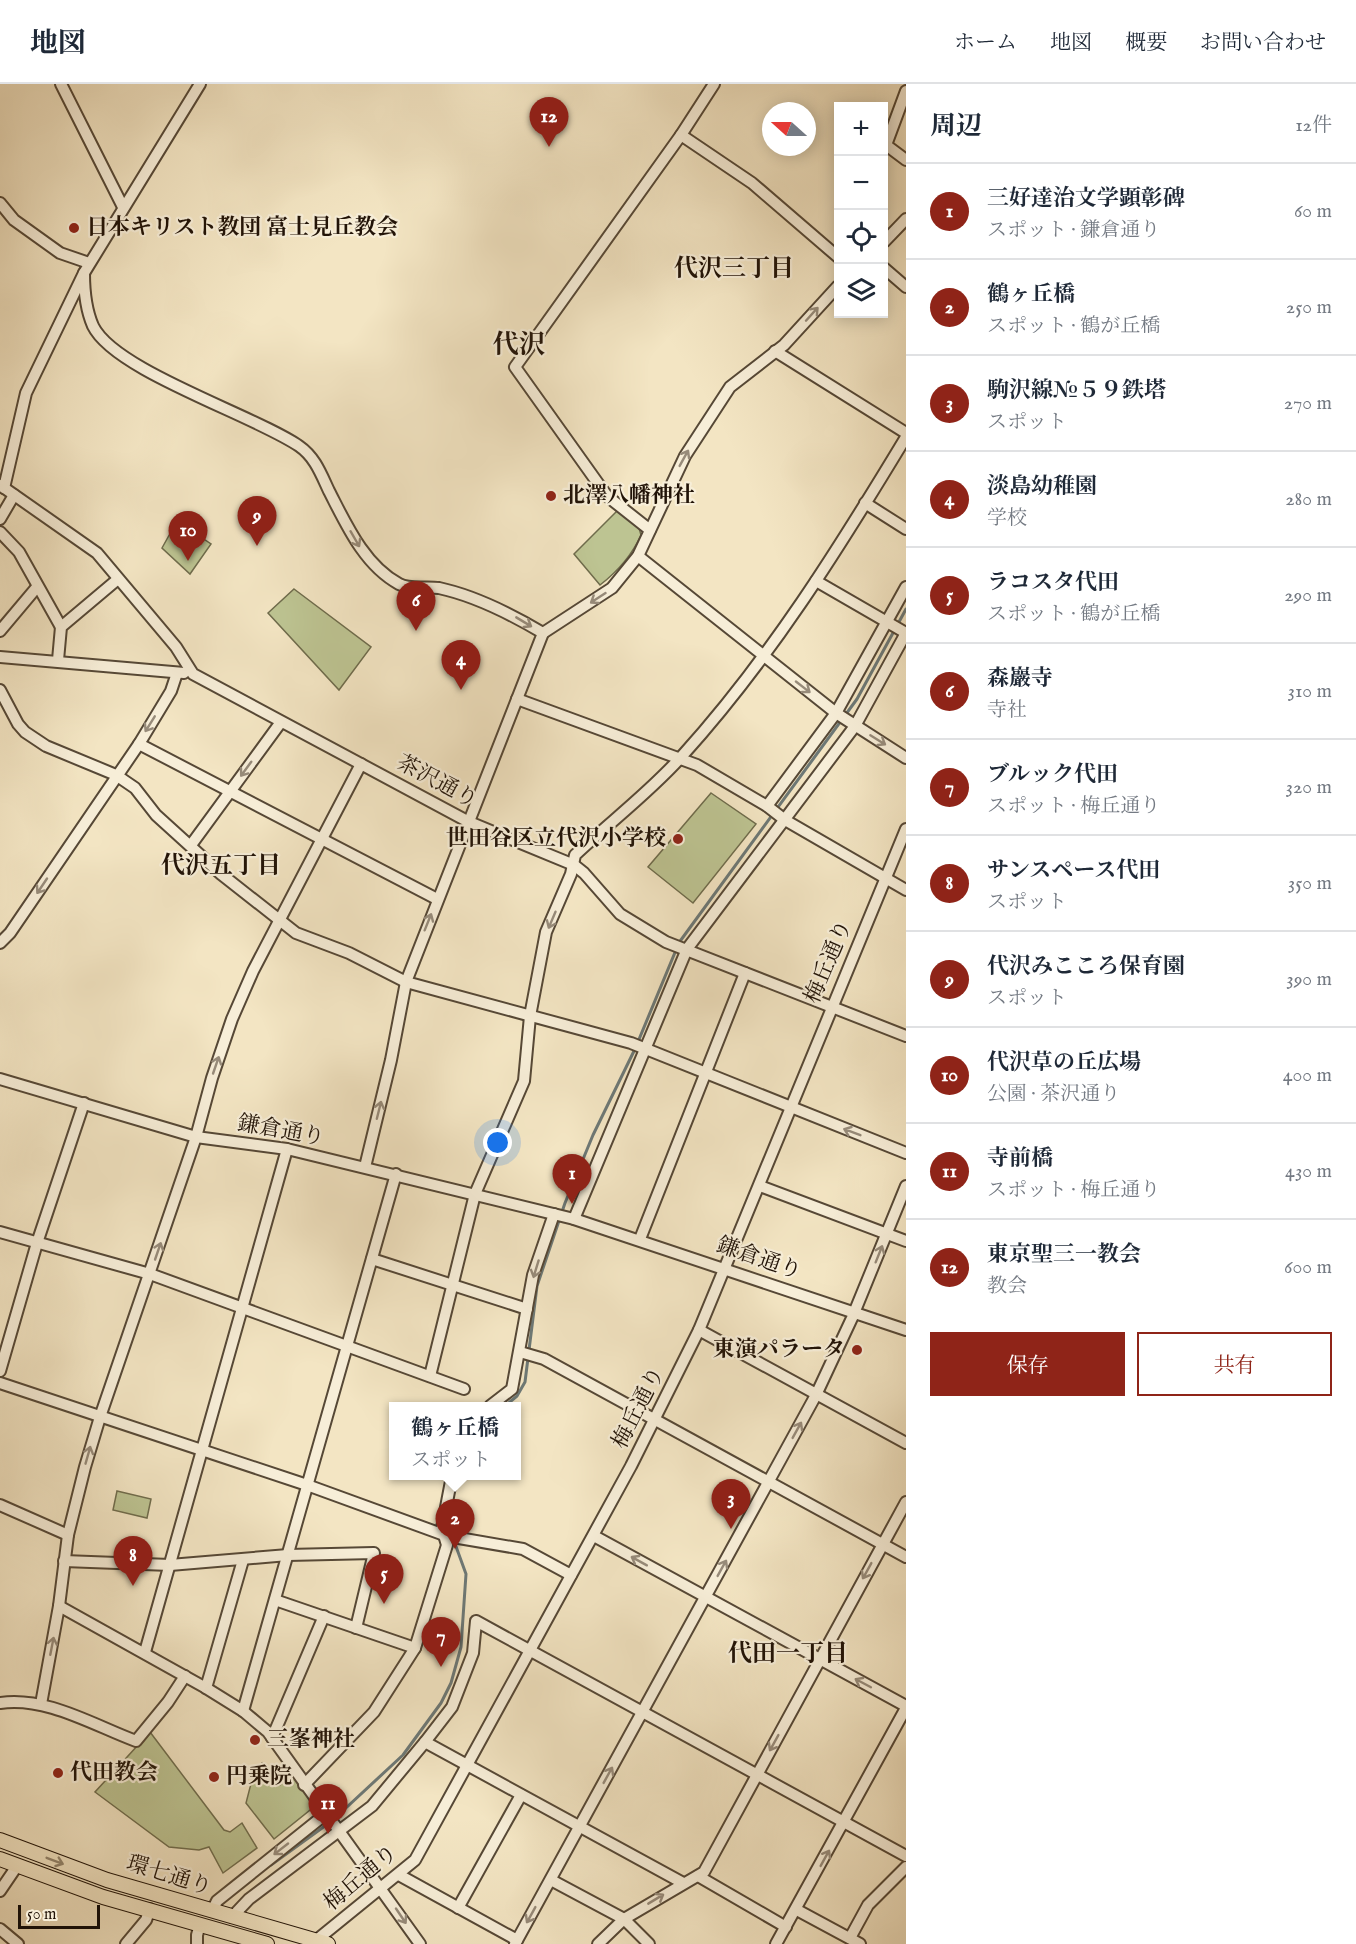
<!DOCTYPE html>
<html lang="ja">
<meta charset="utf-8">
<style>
body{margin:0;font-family:"IM FELL English","Noto Serif JP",serif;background:#f2f2f3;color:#1f2937}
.controls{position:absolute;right:18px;top:18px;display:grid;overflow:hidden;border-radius:0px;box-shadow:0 3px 15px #0003}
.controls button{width:54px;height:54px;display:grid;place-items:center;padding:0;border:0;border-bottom:2px solid #e0e1e3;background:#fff;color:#1f2937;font:30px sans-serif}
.compass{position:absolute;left:762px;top:18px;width:54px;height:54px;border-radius:50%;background:#fff;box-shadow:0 3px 15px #0003;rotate:291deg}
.scale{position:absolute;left:18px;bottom:15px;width:82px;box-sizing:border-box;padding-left:6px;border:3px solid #211307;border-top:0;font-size:16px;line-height:21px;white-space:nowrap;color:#211307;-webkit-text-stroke:4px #f7eed8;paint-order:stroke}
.you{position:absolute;left:498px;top:1059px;width:21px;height:21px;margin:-15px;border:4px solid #fff;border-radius:50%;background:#1a73e8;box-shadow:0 0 0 9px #1a73e833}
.badge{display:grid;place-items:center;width:39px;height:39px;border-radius:50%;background:#8f2418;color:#fff;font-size:20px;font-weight:700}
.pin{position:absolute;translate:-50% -50px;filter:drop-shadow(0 2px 3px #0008)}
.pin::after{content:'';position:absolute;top:32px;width:21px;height:18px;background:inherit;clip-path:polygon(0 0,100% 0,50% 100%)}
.popup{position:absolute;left:389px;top:1318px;width:132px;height:78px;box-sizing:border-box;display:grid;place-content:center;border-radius:0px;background:#fff;filter:drop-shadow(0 2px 4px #0005);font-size:20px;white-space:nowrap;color:#747a83}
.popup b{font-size:22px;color:#1f2937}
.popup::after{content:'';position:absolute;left:50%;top:100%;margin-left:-12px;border:12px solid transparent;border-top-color:#fff}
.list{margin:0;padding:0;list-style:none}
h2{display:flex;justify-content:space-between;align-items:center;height:78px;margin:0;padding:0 24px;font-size:26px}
h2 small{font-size:20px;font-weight:400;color:#747a83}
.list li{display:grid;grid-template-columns:39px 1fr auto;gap:18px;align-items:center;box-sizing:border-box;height:96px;padding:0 24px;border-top:2px solid #e0e1e3}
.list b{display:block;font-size:22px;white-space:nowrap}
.list p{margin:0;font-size:20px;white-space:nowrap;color:#747a83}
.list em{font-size:20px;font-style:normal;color:#747a83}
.actions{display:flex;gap:12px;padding:18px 24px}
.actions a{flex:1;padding:14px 0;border:2px solid #8f2418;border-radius:0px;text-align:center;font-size:21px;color:#8f2418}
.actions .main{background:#8f2418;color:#fff}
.icon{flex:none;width:33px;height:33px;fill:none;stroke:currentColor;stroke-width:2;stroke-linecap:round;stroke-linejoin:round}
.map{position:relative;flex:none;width:906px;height:1860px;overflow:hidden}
header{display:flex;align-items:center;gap:36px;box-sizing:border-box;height:84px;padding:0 30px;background:#fff;border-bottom:2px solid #e0e1e3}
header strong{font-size:28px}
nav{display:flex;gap:33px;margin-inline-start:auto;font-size:21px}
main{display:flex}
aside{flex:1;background:#fff}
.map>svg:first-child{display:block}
</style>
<header>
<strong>地図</strong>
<nav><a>ホーム</a><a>地図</a><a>概要</a><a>お問い合わせ</a></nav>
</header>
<main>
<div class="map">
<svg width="906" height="1860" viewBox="0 0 906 1860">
<rect width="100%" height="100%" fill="#f3e5c3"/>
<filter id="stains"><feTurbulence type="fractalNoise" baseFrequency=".00333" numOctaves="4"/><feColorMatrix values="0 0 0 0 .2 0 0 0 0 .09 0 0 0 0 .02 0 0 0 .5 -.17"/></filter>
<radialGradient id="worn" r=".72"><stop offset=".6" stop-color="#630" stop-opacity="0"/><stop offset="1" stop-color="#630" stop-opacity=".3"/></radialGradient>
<!-- green -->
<g fill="#bdc492" stroke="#6f6c4c" stroke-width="1.5">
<path d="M620,424L639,444L641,451C632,471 617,488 600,501L574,470Z"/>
<path d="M177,437L211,460L190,490L162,464Z"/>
<path d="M294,505L371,563L339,606L268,529Z"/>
<path d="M711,709L756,740L693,819L648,783Z"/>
<path d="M117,1407L151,1415L147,1434L113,1426Z"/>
<path d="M150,1648L224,1746L230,1748L242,1739L257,1764L223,1789L209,1763L199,1766L169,1763L95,1708Z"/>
<path d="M262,1679L280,1701L293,1690L315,1722L274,1755L246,1719L254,1688Z"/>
</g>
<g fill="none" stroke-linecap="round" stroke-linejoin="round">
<!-- stream -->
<g stroke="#6d7875" stroke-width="3">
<path d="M678,860L857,615L906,525"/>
<path d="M505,1322L517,1312L525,1298L537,1202L565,1119L593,1051L635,965L676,866"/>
<path d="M448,1437L452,1451"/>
<path d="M334,1735L403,1671L441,1619L451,1599L461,1563L466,1490L454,1457"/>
<path d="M271,1781L329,1739"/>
</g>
<defs>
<g id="minor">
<path d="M61,0L123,123"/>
<path d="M906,7L886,61L906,76"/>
<path d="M681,51L752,99L838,173"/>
<path d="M0,119L14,136L60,169L89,179"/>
<path d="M884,158L906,135"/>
<path d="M884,184L906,203"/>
<path d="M84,189C84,206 86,226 93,242C115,287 254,331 299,362C315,373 321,390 329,407C346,440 364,481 399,500C410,506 426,502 439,504C476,512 511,530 543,549L406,898L391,976L365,1083"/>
<path d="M775,267L906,349"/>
<path d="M0,401L97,469L176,563L193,590L469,738L574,781L584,789L620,830L666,858L906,952"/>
<path d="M4,404L26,309L84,189L200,0"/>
<path d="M865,419L906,445"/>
<path d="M0,435L14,411"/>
<path d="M650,446L607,412L515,283L681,51L714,0"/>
<path d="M0,448L19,468L61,543"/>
<path d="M638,472L836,629L906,674"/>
<path d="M816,497L906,549"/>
<path d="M0,547L37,503"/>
<path d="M543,549L612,504L638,472L685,372L730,303L784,261L838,202"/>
<path d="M0,573L184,589"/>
<path d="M58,576L61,543L118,495"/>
<path d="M0,606L18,640L25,648L46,662L116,691L135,704L156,731L221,790L296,849L349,869L406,898L631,959L906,1069"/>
<path d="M517,615L697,681L767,722L785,736L906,806"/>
<path d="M139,660L437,815"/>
<path d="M767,722L836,629L906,503"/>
<path d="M191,761L281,638"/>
<path d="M0,859L10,849L139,660L171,607L177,589"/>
<path d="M0,995L196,1053L287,1065L574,1135L906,1246"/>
<path d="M760,1102L906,1157"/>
<path d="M574,1135L687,865L855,642L906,549"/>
<path d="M0,1148L150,1190L464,1305"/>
<path d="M640,1155L745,889"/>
<path d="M372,1175L527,1225"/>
<path d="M699,1246L906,1359"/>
<path d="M520,1268L544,1275L906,1473"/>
<path d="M0,1287L37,1159L84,1019"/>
<path d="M430,1292L475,1110L524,997L530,932L546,848L571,790L575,771C610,738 650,708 682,672C770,575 839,464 906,353"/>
<path d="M0,1299L307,1401L447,1452L523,1465L571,1491"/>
<path d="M490,1322L512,1305L533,1191L554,1130"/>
<path d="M0,1421L68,1451"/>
<path d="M594,1452L906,1622"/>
<path d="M64,1477L170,1481L288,1471L374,1469L356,1544"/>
<path d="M275,1516L415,1564"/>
<path d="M59,1522L206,1604L243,1627L268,1648L420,1860"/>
<path d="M145,1568L287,1065"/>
<path d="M206,1604L243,1476"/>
<path d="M0,1619C46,1612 93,1641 136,1657L168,1618L185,1592"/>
<path d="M41,1620L59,1522L68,1451L85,1383L100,1333L196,1053L212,994L232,935L253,887L361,680"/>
<path d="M243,1627L396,1090"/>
<path d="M272,1654L324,1532"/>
<path d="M425,1658L683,1799"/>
<path d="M304,1701L374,1628L415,1564L447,1461L442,1444L452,1392"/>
<path d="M399,1791L517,1856"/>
<path d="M698,1792L786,1843"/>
<path d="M551,1796L624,1835L649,1860"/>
<path d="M0,1807L17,1782"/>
<path d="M458,1824L521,1711"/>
<path d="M797,1826L860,1860"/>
<path d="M212,1827L217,1817L327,1729"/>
<path d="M232,1833L249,1815L372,1722L425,1658L452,1623L473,1569L476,1537L906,1772"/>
<path d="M0,1845L18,1860"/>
<path d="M850,1854L868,1821L906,1783"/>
<path d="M313,1859L415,1776L631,1382L699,1246L906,745"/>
<path d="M126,1860L146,1836L150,1825"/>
<path d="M197,1860V1851L200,1841"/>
<path d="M515,1860L816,1311L852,1234L906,1102"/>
<path d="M598,1860L624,1835L704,1788L906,1418"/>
<path d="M776,1860L906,1624"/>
</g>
<g id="major">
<path d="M0,1756L107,1796L328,1860"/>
<path d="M0,1775L103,1813L267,1860"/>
</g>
</defs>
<!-- minor casing -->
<use href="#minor" stroke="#564836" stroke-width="14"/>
<!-- major casing -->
<use href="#major" stroke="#211307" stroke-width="16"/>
<!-- minor -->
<use href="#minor" stroke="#f7eed8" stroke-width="10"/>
<!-- major -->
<use href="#major" stroke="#f3e5c3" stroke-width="14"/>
</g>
<!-- one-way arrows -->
<defs><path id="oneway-shaft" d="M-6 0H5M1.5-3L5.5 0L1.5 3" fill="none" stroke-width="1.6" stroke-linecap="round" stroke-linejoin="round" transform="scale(1.5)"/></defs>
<g stroke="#978b7a">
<use href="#oneway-shaft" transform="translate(812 230) rotate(-48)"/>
<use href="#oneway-shaft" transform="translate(684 374) rotate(-61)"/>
<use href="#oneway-shaft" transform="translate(355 455) rotate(60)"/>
<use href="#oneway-shaft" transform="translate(598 514) rotate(147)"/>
<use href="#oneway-shaft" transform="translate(524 538) rotate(31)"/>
<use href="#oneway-shaft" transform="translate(803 603) rotate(38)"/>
<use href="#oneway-shaft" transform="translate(150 640) rotate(122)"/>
<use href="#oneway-shaft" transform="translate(878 656) rotate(32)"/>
<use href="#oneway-shaft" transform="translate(246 685) rotate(126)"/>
<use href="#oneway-shaft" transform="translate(42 802) rotate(124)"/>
<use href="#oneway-shaft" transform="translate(552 836) rotate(113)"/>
<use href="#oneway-shaft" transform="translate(428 838) rotate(-68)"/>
<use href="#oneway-shaft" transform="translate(216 981) rotate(-71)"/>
<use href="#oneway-shaft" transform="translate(379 1026) rotate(-76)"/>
<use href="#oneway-shaft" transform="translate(852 1048) rotate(-159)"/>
<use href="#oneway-shaft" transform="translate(158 1167) rotate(-71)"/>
<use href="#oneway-shaft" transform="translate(879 1170) rotate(-68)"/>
<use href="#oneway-shaft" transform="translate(536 1185) rotate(107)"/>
<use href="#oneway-shaft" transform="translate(797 1346) rotate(-61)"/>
<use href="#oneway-shaft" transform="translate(88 1371) rotate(-74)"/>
<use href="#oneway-shaft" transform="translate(639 1477) rotate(-151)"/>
<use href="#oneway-shaft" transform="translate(722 1484) rotate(-61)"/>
<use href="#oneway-shaft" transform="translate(867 1487) rotate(119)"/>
<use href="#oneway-shaft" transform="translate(52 1562) rotate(-79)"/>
<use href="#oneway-shaft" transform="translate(863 1599) rotate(-152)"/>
<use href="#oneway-shaft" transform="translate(774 1659) rotate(119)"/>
<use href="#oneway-shaft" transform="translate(608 1691) rotate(-61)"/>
<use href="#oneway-shaft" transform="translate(281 1765) rotate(142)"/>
<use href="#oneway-shaft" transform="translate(825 1774) rotate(-61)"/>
<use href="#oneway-shaft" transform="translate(656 1815) rotate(-31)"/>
<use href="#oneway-shaft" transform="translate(531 1831) rotate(119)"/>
<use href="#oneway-shaft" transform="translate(401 1832) rotate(56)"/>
</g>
<use stroke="#94866e" href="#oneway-shaft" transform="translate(55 1777) rotate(21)"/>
<!-- markers -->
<g fill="#8f2418" stroke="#f7eed8" stroke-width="2">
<circle cx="74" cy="144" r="6"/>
<circle cx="551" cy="412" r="6"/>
<circle cx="678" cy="755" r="6"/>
<circle cx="857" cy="1266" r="6"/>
<circle cx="255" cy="1656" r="6"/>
<circle cx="58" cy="1689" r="6"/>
<circle cx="214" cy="1693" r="6"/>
</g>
<g text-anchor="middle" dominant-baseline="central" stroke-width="4.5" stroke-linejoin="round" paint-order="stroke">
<!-- poi labels -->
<g font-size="22" font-weight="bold" fill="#211307" stroke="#f7eed8" text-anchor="start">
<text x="86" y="144">日本キリスト教団 富士見丘教会</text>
<text x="563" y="412">北澤八幡神社</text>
<text x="666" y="755" text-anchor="end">世田谷区立代沢小学校</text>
<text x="845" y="1266" text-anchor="end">東演パラータ</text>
<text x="267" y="1656">三峯神社</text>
<text x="70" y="1689">代田教会</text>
<text x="226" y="1693">円乗院</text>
</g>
<!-- street labels -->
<g font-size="22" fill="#211307" stroke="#f7eed8">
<text transform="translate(437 698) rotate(28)">茶沢通り</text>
<text transform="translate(829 878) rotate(-67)">梅丘通り</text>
<text transform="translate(281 1047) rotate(10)">鎌倉通り</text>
<text transform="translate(759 1175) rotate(19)">鎌倉通り</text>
<text transform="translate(639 1324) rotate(-63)">梅丘通り</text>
<text transform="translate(169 1792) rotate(17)">環七通り</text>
<text transform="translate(361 1794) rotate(-40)">梅丘通り</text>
</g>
<!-- neighbourhood labels -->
<g font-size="24" font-weight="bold" fill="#211307" stroke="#f7eed8">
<text x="734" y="185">代沢三丁目</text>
<text x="221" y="782">代沢五丁目</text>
<text x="788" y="1570">代田一丁目</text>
</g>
<!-- quarter labels -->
<g font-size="26" font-weight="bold" fill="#211307" stroke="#f7eed8">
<text x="519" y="261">代沢</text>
</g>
</g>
<rect width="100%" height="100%" filter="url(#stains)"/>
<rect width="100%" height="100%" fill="url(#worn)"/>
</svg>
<div class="controls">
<button>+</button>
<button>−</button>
<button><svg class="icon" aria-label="locate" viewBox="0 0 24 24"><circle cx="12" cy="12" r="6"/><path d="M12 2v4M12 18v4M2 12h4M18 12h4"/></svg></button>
<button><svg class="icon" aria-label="layers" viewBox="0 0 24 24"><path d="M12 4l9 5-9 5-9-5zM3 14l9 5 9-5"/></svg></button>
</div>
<svg class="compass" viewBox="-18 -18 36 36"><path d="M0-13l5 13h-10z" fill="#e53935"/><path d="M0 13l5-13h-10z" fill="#747a83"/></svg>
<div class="scale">50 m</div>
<div class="you"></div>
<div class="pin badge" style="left:572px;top:1120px">1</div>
<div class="pin badge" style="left:455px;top:1465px">2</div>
<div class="popup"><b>鶴ヶ丘橋</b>スポット</div>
<div class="pin badge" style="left:731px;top:1445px">3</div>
<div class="pin badge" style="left:461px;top:606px">4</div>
<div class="pin badge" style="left:384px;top:1520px">5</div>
<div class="pin badge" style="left:416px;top:547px">6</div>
<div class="pin badge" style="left:441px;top:1583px">7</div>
<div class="pin badge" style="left:133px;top:1502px">8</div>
<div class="pin badge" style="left:257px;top:462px">9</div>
<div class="pin badge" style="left:188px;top:477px">10</div>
<div class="pin badge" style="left:328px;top:1750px">11</div>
<div class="pin badge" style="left:549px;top:63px">12</div>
</div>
<aside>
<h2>周辺<small>12件</small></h2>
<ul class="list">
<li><span class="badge">1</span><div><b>三好達治文学顕彰碑</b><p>スポット · 鎌倉通り</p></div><em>60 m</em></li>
<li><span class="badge">2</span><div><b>鶴ヶ丘橋</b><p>スポット · 鶴が丘橋</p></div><em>250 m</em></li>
<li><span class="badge">3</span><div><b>駒沢線№５９鉄塔</b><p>スポット</p></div><em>270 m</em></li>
<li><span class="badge">4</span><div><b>淡島幼稚園</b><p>学校</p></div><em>280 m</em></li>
<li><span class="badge">5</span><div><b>ラコスタ代田</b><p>スポット · 鶴が丘橋</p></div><em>290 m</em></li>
<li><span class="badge">6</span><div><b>森巖寺</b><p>寺社</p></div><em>310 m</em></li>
<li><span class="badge">7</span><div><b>ブルック代田</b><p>スポット · 梅丘通り</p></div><em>320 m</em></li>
<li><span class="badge">8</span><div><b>サンスペース代田</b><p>スポット</p></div><em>350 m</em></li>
<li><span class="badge">9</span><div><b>代沢みこころ保育園</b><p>スポット</p></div><em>390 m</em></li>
<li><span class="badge">10</span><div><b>代沢草の丘広場</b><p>公園 · 茶沢通り</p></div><em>400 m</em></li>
<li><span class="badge">11</span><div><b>寺前橋</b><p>スポット · 梅丘通り</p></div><em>430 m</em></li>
<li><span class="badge">12</span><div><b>東京聖三一教会</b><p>教会</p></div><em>600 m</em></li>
</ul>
<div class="actions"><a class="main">保存</a><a>共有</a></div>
</aside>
</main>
